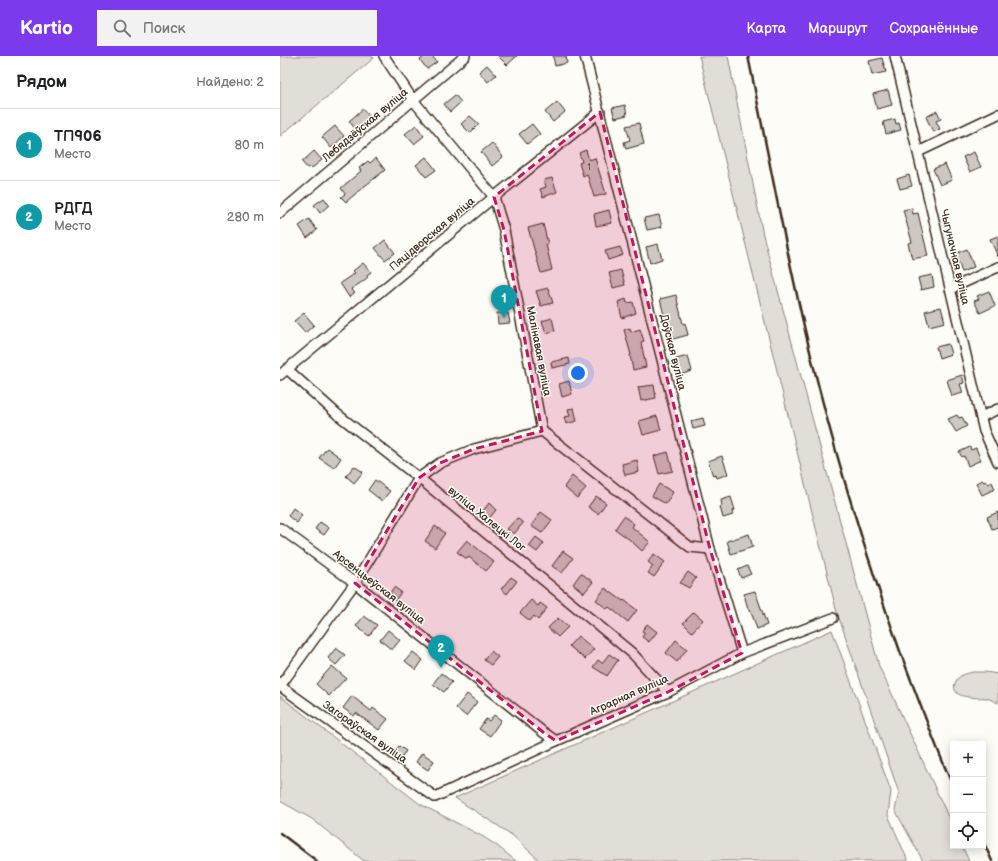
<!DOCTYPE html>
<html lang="ru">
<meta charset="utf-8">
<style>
body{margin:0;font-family:"Balsamiq Sans",sans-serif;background:#f2f2f2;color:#202124}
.controls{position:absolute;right:12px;bottom:12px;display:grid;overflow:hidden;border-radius:0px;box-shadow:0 2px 10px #0003}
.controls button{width:36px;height:36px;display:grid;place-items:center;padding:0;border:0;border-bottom:1px solid #e0e0e0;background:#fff;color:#202124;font:20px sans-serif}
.you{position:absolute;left:298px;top:317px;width:14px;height:14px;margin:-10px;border:3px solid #fff;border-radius:50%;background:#1a73e8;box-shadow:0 0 0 6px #1a73e833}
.badge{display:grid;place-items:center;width:26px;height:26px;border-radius:50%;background:#7c3aed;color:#fff;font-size:13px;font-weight:700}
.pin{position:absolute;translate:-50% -33px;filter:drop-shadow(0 1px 2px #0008)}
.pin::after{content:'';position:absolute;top:21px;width:14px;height:12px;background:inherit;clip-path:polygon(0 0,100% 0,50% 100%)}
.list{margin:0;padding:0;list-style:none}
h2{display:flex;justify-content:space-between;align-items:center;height:52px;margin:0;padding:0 16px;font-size:17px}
h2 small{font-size:13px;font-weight:400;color:#757577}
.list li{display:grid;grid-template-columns:26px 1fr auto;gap:12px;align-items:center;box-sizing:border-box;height:72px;padding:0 16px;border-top:1px solid #e0e0e0}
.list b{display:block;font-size:15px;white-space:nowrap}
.list p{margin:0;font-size:13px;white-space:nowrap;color:#757577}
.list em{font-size:13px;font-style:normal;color:#757577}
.icon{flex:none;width:22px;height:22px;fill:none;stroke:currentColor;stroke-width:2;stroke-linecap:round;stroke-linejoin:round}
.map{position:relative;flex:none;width:718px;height:805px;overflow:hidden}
header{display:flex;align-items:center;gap:24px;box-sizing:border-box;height:56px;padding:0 20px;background:#7c3aed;color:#fff}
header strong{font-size:19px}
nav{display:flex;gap:22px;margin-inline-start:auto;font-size:14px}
.search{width:280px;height:36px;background:#f2f2f2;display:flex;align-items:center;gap:10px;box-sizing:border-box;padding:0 14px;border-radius:0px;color:#757577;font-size:15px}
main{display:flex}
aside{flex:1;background:#fff}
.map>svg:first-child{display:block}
</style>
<header>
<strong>Kartio</strong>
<div class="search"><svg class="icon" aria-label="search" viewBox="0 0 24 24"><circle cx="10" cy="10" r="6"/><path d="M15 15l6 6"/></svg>Поиск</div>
<nav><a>Карта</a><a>Маршрут</a><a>Сохранённые</a></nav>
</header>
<main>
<aside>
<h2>Рядом<small>Найдено: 2</small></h2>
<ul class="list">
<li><span class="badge" style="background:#0f9aa8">1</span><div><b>ТП906</b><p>Место</p></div><em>80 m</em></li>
<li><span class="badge" style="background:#0f9aa8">2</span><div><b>РДГД</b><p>Место</p></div><em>280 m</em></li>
</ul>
</aside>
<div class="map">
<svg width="718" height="805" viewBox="0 0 718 805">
<rect width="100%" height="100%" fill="#fdfcf7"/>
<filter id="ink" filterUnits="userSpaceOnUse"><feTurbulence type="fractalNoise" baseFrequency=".025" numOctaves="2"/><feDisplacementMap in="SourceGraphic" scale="8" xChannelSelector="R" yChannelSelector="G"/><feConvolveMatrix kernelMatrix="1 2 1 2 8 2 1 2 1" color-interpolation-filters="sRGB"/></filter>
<g filter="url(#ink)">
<!-- green -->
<g fill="#e1ded7" stroke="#8e847a">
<path d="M0,0H91L94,2L0,80Z"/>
<path d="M419,0H448L483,179L599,610L673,771V790H682L689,805H643L615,754L619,737L556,553Z"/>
<path d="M552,574L611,735L608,759L628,805H260L232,779L175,742Z"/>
<path d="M693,616H705L718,618V647C714,645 710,643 706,642C697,641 670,644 675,627C678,619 685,618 693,616Z"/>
<path d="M0,640L140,748L202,780L216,789L236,805H84L32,763L0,745Z"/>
</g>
<!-- building -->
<g fill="#cdc8c2" stroke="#3b2a1e">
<path d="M145,0H152L157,6L147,13L140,4Z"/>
<path d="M218,0H237L227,9Z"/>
<path d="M273,0H286L287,7L275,10Z"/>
<path d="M602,2L606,16L592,19L589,5Z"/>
<path d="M207,9L216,19L208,26L199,16Z"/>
<path d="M608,34L612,49L597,53L593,38Z"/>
<path d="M175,39L181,46L170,56L164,48Z"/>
<path d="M277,46L285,56L273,66L265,56Z"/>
<path d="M345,49L347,59L335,62L332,52Z"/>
<path d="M83,53L92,63L77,75L69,65Z"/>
<path d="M657,55L661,63L656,65L660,73L653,76L646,61Z"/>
<path d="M190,60L199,68L190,77L181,68Z"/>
<path d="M615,63L616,68L619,67L621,74L606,78L603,66Z"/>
<path d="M359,67L364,88L346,93L344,86L350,84L346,70Z"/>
<path d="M252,68L260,78L247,88L239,78Z"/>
<path d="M136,69L144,80L134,88L125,78Z"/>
<path d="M55,70L64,80L51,92L42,81Z"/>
<path d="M212,87L223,101L212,110L201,96Z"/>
<path d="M306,94L309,104L315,102L326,138L314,141L307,118L303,120L299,107L302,106L299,97Z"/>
<path d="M34,95L42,104L31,113L29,111L27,112L22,106Z"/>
<path d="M694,96L701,111L690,116L683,101Z"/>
<path d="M146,101L156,114L146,121L136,109Z"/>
<path d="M96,102L105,114L81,133L66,146L61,141L65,138L61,132L81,115L79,112L88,105L90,107Z"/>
<path d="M665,108L672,124L660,129L653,113Z"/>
<path d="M629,119L632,130L620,133L617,123Z"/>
<path d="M272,122L277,136L263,141L260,133L266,131L264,124Z"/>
<path d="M44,142L49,149L40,157L34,149Z"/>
<path d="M632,152L633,158L638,157L648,200L632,203L628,187L632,186L623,154Z"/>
<path d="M329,154L332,167L316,170L314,158Z"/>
<path d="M379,159L382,171L367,174L364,162Z"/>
<path d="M29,163L37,174L27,182L19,170Z"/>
<path d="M263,168L268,188H266L272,214L261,217L248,172Z"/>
<path d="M718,180V201L710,183Z"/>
<path d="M105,184L115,197L105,204L95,192Z"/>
<path d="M378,188L382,203L370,207L366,191Z"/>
<path d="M340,191L343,199L328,204L325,195Z"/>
<path d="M687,193L694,211L682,216L675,198Z"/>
<path d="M83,207L91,216L87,219L88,221L82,226L71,233L75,237L69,241L60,227L75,217L73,215Z"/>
<path d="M341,214L345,229L333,232L329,217Z"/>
<path d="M652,219L654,231L641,234L638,222Z"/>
<path d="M268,232L273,247L261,250L256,235Z"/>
<path d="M709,235L715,250L700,257L694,245L699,243L697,240Z"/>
<path d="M396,239L403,268L405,267L408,279L393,283L388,263H385L380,243Z"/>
<path d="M346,243L347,247L353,246L356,257L342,262L338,246Z"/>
<path d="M661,251L665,266L649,270L645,255Z"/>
<path d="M24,257L34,269L25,277L14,265Z"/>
<path d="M217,257H228L230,267L218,268Z"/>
<path d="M272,262L275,275L266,277L262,265Z"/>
<path d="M350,272L351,276L360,273L364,285L361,286L366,311L353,314L350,299H351L344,274Z"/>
<path d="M668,288L671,298L659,302L656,291Z"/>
<path d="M408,300L412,315L400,319L396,303Z"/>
<path d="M289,302L290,308L272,312L271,306Z"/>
<path d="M682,319L684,327L680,328L683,337L672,340L667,324Z"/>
<path d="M289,325L292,338L282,341L279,328Z"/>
<path d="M374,329L376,342L361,345L358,331Z"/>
<path d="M294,352L297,365L286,368L284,361L290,360L288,353Z"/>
<path d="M677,359L679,362L682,361L687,370L676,376L668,363Z"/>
<path d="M377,360L381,374L363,379L359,365Z"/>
<path d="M423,362L425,370L413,373L411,365Z"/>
<path d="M690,391L691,394L696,392L701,404L688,410L684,400L682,401L679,396Z"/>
<path d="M47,392L61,402L54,412L39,402Z"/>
<path d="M388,396L393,415L379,418L374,400Z"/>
<path d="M442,400L448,418L437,422L436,419L433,420L428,405Z"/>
<path d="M357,404L359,416L345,419L342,408Z"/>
<path d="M74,410L83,416L74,427L66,420Z"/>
<path d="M292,420L306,432L297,442L284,431Z"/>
<path d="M95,424L110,435L102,445L88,434Z"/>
<path d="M702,424L704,426L706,425L708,428L712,426L715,433L702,439L696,427Z"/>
<path d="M379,428L393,436L386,448L372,440Z"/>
<path d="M316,440L326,447L318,458L308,451Z"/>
<path d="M451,441L455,454L452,455L453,459L443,462L440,451L442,450L441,444Z"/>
<path d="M209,447L216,454L207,465L200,459Z"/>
<path d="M13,452L22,459L17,467L8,460Z"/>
<path d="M261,456L272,464L262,477L251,470Z"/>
<path d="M718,456V471L712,473L707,461Z"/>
<path d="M344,460L354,468L352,471L370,486L362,495L350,484L335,473Z"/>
<path d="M237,462L243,467L234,478L227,473Z"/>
<path d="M40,466L49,472L44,479L35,473Z"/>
<path d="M155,470L165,477L155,492L145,485Z"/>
<path d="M469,478L473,491L451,498L447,485Z"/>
<path d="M256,481L264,487L257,496L249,490Z"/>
<path d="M187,484L214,506L206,515L189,501L187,503L177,496Z"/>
<path d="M283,495L293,502L282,517L272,510Z"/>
<path d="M374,498L385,506L374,521L368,517L373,510L368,506Z"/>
<path d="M467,510L471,518L461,522L458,514Z"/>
<path d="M408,516L416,522L409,532L400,527Z"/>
<path d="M301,517L313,526L304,537L293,528Z"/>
<path d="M231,521L237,525L227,538L221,533Z"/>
<path d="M114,531L121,536L115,545L108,540Z"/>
<path d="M325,532L343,545L344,544L357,554L348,566L329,551L327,553L316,544Z"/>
<path d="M475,535L487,569L477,573L470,553H468L464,538Z"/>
<path d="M251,544L258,550L260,547L267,552L258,564L254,560L250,565L240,557Z"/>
<path d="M414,556L423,564L412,576L403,567Z"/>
<path d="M84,560L97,569L89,580L76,570Z"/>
<path d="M278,562L288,571L278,581L268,572Z"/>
<path d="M367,568L377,576L369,586L362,581L365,577L362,575Z"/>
<path d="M108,574L120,584L112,594L100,584Z"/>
<path d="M298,580L314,593L305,603L289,590Z"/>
<path d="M396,584L407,593L397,606L386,597Z"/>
<path d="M56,592L65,599L56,609L48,602Z"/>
<path d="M211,595L218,601L211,609L204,604Z"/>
<path d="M133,596L143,604L136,614L125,605Z"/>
<path d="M329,598L338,604L327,620L313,611L318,604L322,607Z"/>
<path d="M52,610L66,622L49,640L36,628Z"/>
<path d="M161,617L172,626L164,636L153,628Z"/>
<path d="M187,638L197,646L186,660L176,652Z"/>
<path d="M72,640L91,655L93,652L108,663L99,674L76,657L74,660L63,652Z"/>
<path d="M214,659L221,664L210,680L199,673L206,663L209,665Z"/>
<path d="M119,690L126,695L119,704L112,699Z"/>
<path d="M142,697L154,705L148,714L136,706Z"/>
</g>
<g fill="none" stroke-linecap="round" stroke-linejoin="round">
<defs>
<g id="minor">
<path d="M104,0L133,44L214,141L224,174L262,375L410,491L430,493"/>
<path d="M305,0L430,493L462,597"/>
<path d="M615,0L704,375L718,406"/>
<path d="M638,96L718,58"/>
<path d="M0,157L185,0"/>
<path d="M670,233L718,211"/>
<path d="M7,313L57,358L139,422L352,597L388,636"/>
<path d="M0,319L214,141L320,56"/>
<path d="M701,361L718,353"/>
<path d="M262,375L194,393L160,407L139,422L75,527L0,630L155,741L276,685L388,636L462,597L553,562"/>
<path d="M0,472L75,527L263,676L276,685"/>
</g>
</defs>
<!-- minor casing -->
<use href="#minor" stroke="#3b2a1e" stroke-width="12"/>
<!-- minor -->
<use href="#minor" stroke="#fdfcf7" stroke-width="9"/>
<!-- rail -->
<g stroke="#3b2a1e" stroke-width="2.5">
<path d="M468,0C491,111 511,223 539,332C562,422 590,511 621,598C638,642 654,687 673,730"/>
<path d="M0,777L37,805"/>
<path d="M703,785L712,805"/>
</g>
</g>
</g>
<!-- marked area -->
<path fill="#c2185b" fill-opacity="0.2" stroke="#c2185b" stroke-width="3" stroke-dasharray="8 5" stroke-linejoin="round" d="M320,56L430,493L462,597L388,636L276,685L263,676L75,527L139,422L160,407L194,393L262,375L224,174L214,141Z"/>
<g text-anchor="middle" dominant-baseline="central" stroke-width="3" stroke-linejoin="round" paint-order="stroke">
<!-- number labels -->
<g font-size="9" fill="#605247">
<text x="309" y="111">1</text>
</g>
<!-- street labels -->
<g font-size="11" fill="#3b2a1e" stroke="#fdfcf7">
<text transform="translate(85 69) rotate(-40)">Лебядзёўская вуліца</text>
<text transform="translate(152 178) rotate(-40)">Пяцідворская вуліца</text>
<text transform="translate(675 201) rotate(77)">Чыгуначная вуліца</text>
<text transform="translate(259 295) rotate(79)">Малінавая вуліца</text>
<text transform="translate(393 296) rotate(76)">Доўская вуліца</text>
<text transform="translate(207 463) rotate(39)">вуліца Халецкі Лог</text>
<text transform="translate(99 531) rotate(38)">Арсенцьеўская вуліца</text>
<text transform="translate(349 639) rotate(-24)">Аграрная вуліца</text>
<text transform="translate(85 676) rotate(35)">Загораўская вуліца</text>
</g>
</g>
</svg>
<div class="controls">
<button>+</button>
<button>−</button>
<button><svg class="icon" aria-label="locate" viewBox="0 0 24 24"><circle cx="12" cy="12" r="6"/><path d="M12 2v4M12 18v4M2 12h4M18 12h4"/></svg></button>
</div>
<div class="you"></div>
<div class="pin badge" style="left:224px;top:262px;background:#0f9aa8">1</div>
<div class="pin badge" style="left:161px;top:612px;background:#0f9aa8">2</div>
</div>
</main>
